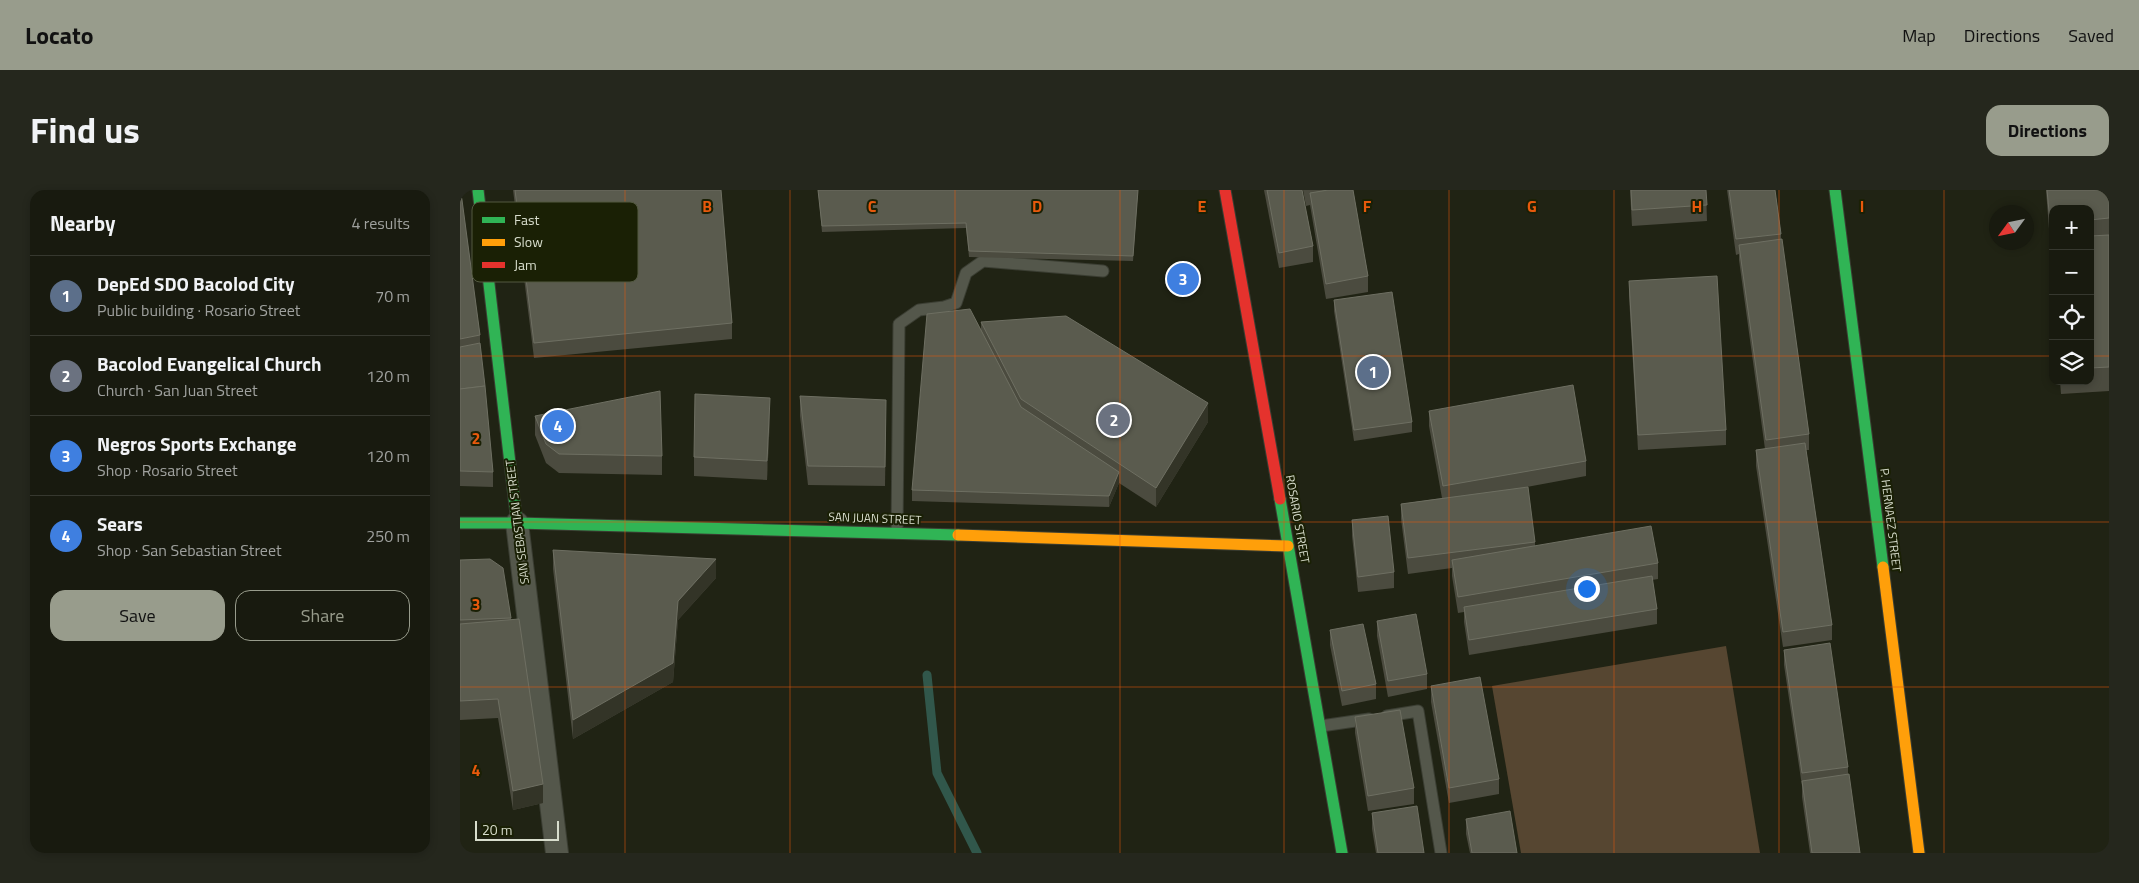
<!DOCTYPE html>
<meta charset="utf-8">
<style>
body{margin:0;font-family:"Titillium Web",sans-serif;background:#25271d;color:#f1f3f6}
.controls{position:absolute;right:15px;top:15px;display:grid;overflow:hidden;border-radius:10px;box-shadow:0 2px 8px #0003}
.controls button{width:45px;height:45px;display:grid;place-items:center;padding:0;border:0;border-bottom:1px solid #36382f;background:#181a0f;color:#f1f3f6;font:25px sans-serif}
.compass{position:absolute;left:1529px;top:15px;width:45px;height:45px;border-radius:50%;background:#181a0f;box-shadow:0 2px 8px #0003;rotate:237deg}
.scale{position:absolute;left:15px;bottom:12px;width:84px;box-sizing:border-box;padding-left:5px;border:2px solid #d8ddcd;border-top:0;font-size:14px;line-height:18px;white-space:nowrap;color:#d8ddcd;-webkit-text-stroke:4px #1a2005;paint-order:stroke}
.you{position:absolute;left:1126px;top:398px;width:18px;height:18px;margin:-12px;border:4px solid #fff;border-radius:50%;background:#1a73e8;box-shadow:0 0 0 8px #1a73e833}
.badge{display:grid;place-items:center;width:32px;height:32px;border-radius:50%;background:#989c8c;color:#fff;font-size:16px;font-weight:700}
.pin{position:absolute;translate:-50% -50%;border:2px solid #fff;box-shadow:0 1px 5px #0006}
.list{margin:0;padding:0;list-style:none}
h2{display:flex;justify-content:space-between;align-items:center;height:65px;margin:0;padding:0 20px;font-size:21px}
h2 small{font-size:16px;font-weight:400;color:#9fa19e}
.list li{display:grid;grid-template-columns:32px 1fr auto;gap:15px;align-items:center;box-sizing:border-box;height:80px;padding:0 20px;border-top:1px solid #36382f}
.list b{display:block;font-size:19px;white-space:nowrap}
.list p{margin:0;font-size:16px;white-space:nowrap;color:#9fa19e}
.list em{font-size:16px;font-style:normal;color:#9fa19e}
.actions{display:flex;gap:10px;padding:15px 20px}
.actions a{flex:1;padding:11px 0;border:1px solid #989c8c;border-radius:15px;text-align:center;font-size:18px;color:#989c8c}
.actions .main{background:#989c8c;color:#111}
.icon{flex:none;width:28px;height:28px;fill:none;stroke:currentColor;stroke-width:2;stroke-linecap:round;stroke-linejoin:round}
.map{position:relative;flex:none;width:1649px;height:663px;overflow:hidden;border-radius:15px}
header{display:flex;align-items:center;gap:30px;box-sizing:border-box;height:70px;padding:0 25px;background:#989c8c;color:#111}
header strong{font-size:24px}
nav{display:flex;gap:28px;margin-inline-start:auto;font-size:18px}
.intro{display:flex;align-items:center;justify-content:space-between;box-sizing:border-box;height:120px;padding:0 30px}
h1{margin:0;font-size:35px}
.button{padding:12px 22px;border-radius:15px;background:#989c8c;color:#111;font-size:18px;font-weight:700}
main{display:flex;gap:30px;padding:0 30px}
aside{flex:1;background:#181a0f;border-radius:15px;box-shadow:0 2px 8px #0003}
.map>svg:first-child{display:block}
</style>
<header>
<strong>Locato</strong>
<nav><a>Map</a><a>Directions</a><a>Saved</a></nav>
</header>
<div class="intro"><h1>Find us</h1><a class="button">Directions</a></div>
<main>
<aside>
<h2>Nearby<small>4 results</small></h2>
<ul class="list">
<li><span class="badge" style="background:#5c6f8a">1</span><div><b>DepEd SDO Bacolod City</b><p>Public building · Rosario Street</p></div><em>70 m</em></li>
<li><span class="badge" style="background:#6b7280">2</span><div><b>Bacolod Evangelical Church</b><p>Church · San Juan Street</p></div><em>120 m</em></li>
<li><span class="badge" style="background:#3f7fe0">3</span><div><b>Negros Sports Exchange</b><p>Shop · Rosario Street</p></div><em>120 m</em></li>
<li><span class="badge" style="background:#3f7fe0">4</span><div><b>Sears</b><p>Shop · San Sebastian Street</p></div><em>250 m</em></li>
</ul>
<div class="actions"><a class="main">Save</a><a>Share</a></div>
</aside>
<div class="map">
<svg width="1649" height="663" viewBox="0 0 1649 663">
<rect width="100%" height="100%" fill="#202314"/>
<!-- green -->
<path fill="#564631" d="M1266,456L1300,663H1061L1032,496Z"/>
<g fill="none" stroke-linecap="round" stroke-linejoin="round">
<!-- stream -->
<path stroke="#31574b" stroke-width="9" d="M467,485L477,583L517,663"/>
<defs>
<g id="lane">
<path d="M437,343L439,134L459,120L484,117L496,113L506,83L523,71L643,81"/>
<path d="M927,526L958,521L981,663"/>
<path d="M861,536L909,529"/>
</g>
<path id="street" d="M57,333L97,663"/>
<g id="fast">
<path d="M1375,0L1423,377"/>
<path d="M820,309L882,663"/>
<path d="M0,333H57L18,0"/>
<path d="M57,333L498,345"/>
</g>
<g id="slow">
<path d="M498,345L828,356"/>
<path d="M1423,377L1459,663"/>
</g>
<path id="jam" d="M765,0L820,309"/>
</defs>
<!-- lane casing -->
<use href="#lane" stroke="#3b3e33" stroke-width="13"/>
<!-- street casing -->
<use href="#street" stroke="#3b3e33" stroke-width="24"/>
<!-- fast casing -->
<use href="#fast" stroke="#3b3e33" stroke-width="13"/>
<!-- slow casing -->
<use href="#slow" stroke="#3b3e33" stroke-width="13"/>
<!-- jam casing -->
<use href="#jam" stroke="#3b3e33" stroke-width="13"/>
<!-- lane -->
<use href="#lane" stroke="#54574b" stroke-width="11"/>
<!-- street -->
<use href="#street" stroke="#54574b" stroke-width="22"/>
<!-- fast -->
<use href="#fast" stroke="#30b455" stroke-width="11"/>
<!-- slow -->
<use href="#slow" stroke="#ff9f0a" stroke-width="11"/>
<!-- jam -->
<use href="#jam" stroke="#e5322d" stroke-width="11"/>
</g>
<!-- wall -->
<g fill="#4b4b3f">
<path d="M0,0L20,145V153L33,282V297L0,296Z"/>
<path d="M53,0H261L272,133V149L74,168Z"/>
<path d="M358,0H678L673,71L509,67L506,38L362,42Z"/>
<path d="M804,0H842L853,56V72L819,78Z"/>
<path d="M843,0H893L908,86V102L866,109L850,15L846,16Z"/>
<path d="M1170,0H1246L1247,31L1172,36Z"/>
<path d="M1267,0H1315L1321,44V49L1349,244V260H1346L1372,435V450L1323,457L1296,276V260L1305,259L1279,70V64L1276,65Z"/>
<path d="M1586,0H1649V201L1601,204L1600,191H1630V19H1593V51L1590,52Z"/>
<path d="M1169,91L1266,240V255L1178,260L1169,106Z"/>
<path d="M874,110L952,232V242L894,251L874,121Z"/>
<path d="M521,132L748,232L696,317L659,293L649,317L452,311V300L521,141Z"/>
<path d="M340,206L426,229L425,296L348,295L340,226Z"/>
<path d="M969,221L1126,271V286L1056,299L1075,352V356L1198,373V389L1192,390L1197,419V434L1009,465L1004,432V422L998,423L992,386V378L948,384L941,329V314L982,308L969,236Z"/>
<path d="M75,226L202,266V285L99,283L86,273L75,245Z"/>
<path d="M310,227L307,290L234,286V267Z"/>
<path d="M892,330L934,382V398L898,402L892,346Z"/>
<path d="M93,360L256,388L218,430L213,492L113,549L93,379Z"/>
<path d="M0,370L51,428L83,613L53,620L38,528L0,530Z"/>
<path d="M917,431L967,484V499L928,507L917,446Z"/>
<path d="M870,440L916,494V509L882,516L870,455Z"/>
<path d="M1324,460L1388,577V584L1400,663H1350L1342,607V596L1324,475Z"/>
<path d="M971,496L1039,589V604L989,613L971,512Z"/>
<path d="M895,527L954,598V614L908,621L895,543Z"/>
<path d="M912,623L964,663H916L912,639Z"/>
<path d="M1006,629L1057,663H1010L1006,644Z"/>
</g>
<!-- shaded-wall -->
<g fill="#333427">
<path d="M310,208V227L307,290V271Z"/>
<path d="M748,213V232L696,317V298Z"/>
<path d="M659,282V293L649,317V306Z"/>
<path d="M256,369V388L218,430L213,492L113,549V530Z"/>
<path d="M83,594V613L53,620V601Z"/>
</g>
<!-- building -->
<g fill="#5a5b4e" stroke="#6e6f62">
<path d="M0,0L2,10L20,145L0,149Z"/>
<path d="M55,0H261L272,133L74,153Z"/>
<path d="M358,0H678L673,66L509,61L506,33L362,36Z"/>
<path d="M807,0H842L853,56L819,63Z"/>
<path d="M868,0H893L908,86L866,94L850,3Z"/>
<path d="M1171,0H1246L1247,15L1172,20Z"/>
<path d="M1269,0H1315L1321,44L1276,49Z"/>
<path d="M1587,0H1649V28L1630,30V19H1593V32H1590Z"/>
<path d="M1649,45V177L1630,178V46Z"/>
<path d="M1322,49L1349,244L1306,250L1279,55Z"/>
<path d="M1257,86L1266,240L1178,245L1169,91Z"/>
<path d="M932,102L952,232L894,240L874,110Z"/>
<path d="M510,119L561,217L659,282L649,306L452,300L467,124Z"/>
<path d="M606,126L748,213L696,298L561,209L521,132Z"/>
<path d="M20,153L25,196L0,199V157Z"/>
<path d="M1113,195L1126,271L983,296L969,221Z"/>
<path d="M25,196L33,282L0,281V199Z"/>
<path d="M200,201L202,266L99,264L86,254L75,226Z"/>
<path d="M235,204L310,208L307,271L234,267Z"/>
<path d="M340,206L426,210L425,277L348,276Z"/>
<path d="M1345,253L1372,435L1323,442L1296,260Z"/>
<path d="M1068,297L1075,352L948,368L941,314Z"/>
<path d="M928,326L934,382L898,387L892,330Z"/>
<path d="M1191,336L1198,373L998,407L992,370Z"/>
<path d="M93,360L256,369L218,411L213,473L113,530Z"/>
<path d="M30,369L43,378L51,428L0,430V370Z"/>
<path d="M1192,386L1197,419L1009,450L1004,417Z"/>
<path d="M956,424L967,484L928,491L917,431Z"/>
<path d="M59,429L83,594L53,601L38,509L0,511V434Z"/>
<path d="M903,434L916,494L882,501L870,440Z"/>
<path d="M1370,453L1388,577L1342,583L1324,460Z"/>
<path d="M1020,487L1039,589L989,598L971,496Z"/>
<path d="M940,520L954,598L908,606L895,527Z"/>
<path d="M1389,584L1400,663H1352L1342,591Z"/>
<path d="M957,616L964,663H918L912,623Z"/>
<path d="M1050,621L1057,663H1012L1006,629Z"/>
</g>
<!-- grid -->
<path fill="none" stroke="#e8590c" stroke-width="1" stroke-opacity="0.55" d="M165,0V663M330,0V663M495,0V663M660,0V663M824,0V663M989,0V663M1154,0V663M1319,0V663M1484,0V663M0,166H1593M1630,166H1649M0,332H1649M0,497H1649"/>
<g text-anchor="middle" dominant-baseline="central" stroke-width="4" stroke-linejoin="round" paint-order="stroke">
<!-- street labels -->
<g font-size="12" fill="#d8ddcd" stroke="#1a2005">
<text transform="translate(415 328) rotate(2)">SAN JUAN STREET</text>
<text transform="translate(838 329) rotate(80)">ROSARIO STREET</text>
<text transform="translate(1431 330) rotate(83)">P. HERNAEZ STREET</text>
<text transform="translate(57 332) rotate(-97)">SAN SEBASTIAN STREET</text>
</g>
</g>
<!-- legend -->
<rect x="12" y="12" width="166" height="80" rx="8" fill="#1a2005" stroke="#535941" stroke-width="1"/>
<rect x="22" y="27" width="23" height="6" fill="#30b455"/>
<rect x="22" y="49" width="23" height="7" fill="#ff9f0a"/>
<rect x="22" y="72" width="23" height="6" fill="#e5322d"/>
<g font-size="14" fill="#d8ddcd">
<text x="54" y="35">Fast</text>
<text x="54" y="57">Slow</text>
<text x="54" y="80">Jam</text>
</g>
<g font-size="16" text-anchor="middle" font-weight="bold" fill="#e8590c" stroke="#1a2005" stroke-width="4" stroke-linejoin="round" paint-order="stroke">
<text x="247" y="22">B</text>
<text x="412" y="22">C</text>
<text x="577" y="22">D</text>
<text x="742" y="22">E</text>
<text x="907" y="22">F</text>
<text x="1072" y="22">G</text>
<text x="1237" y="22">H</text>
<text x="1402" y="22">I</text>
<text x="16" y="254">2</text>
<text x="16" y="420">3</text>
<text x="16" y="586">4</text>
</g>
</svg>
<div class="controls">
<button>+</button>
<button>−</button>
<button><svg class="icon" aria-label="locate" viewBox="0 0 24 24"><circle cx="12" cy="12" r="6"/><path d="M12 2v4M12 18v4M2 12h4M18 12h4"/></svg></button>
<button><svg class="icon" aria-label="layers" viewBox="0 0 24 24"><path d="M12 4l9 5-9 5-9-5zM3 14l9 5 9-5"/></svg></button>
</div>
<svg class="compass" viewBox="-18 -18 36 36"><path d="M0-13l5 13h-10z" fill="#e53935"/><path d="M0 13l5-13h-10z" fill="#9fa19e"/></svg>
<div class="scale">20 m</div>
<div class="you"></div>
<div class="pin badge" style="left:913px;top:182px;background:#5c6f8a">1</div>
<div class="pin badge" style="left:654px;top:230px;background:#6b7280">2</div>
<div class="pin badge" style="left:723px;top:89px;background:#3f7fe0">3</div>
<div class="pin badge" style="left:98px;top:236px;background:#3f7fe0">4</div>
</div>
</main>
